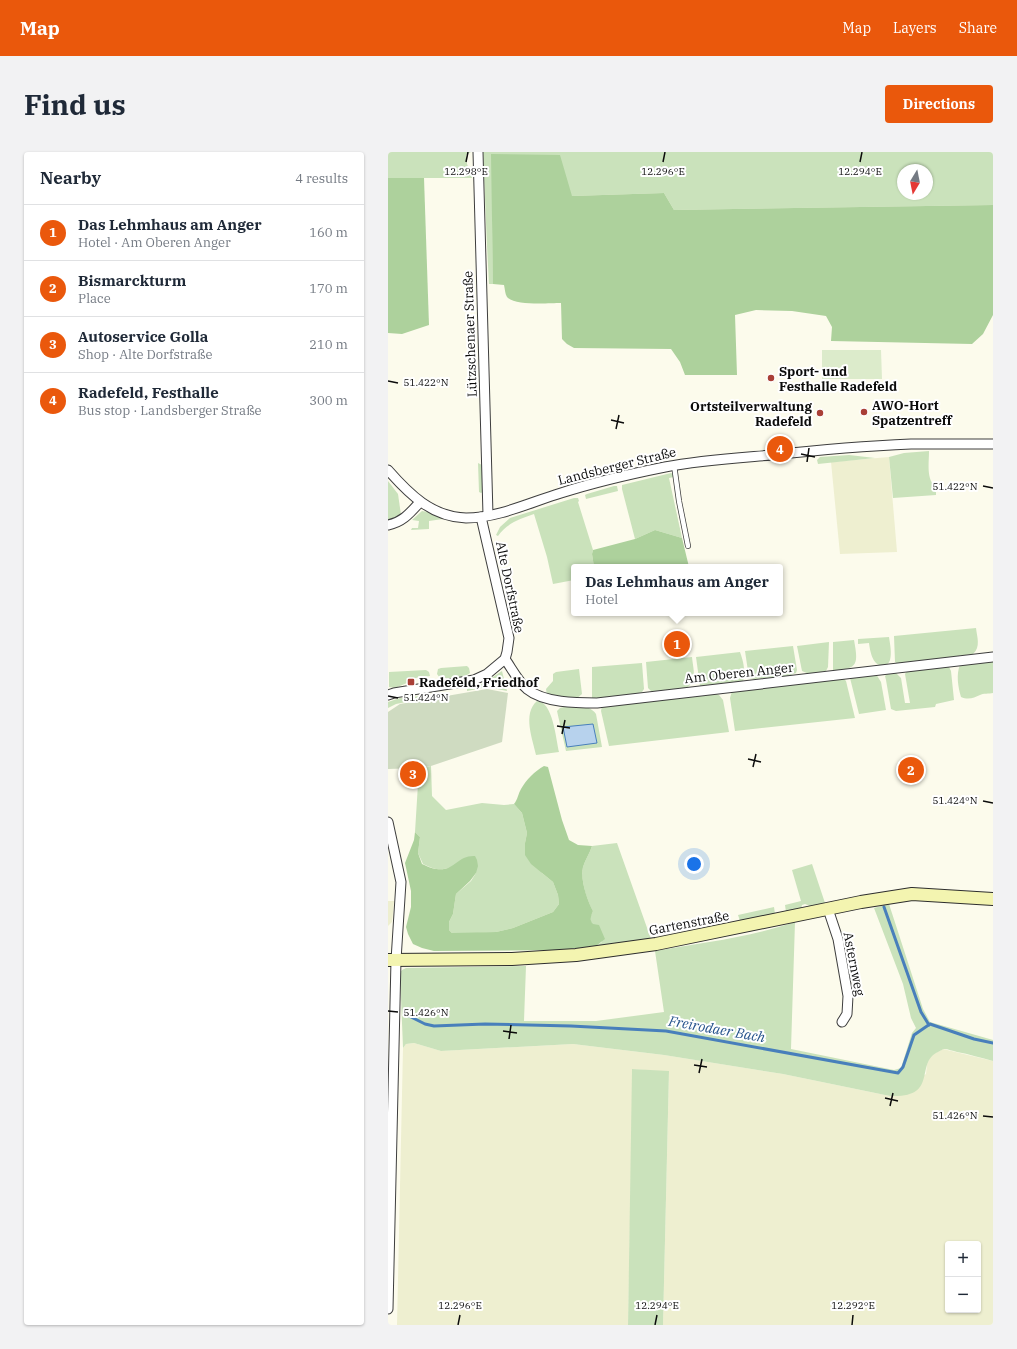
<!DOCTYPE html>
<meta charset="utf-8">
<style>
body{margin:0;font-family:"IBM Plex Serif",serif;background:#f2f2f3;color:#1f2937}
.controls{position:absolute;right:12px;bottom:12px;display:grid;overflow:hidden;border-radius:4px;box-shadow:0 1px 3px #0004}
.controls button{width:36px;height:36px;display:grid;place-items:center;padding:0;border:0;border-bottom:1px solid #e0e1e3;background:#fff;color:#1f2937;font:20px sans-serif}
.compass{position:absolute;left:509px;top:12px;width:36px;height:36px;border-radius:50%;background:#fff;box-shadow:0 1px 3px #0004;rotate:190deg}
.you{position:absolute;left:306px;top:712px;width:14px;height:14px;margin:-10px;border:3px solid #fff;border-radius:50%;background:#1a73e8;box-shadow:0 0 0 6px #1a73e833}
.badge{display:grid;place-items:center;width:26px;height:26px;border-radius:50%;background:#ea580c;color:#fff;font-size:13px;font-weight:700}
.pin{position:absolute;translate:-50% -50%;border:2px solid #fff;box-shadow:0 1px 4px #0006}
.popup{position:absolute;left:183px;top:412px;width:212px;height:52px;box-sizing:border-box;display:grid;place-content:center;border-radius:4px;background:#fff;filter:drop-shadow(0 1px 3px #0005);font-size:13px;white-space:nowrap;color:#747a83}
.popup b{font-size:15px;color:#1f2937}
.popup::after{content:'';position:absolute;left:50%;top:100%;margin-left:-8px;border:8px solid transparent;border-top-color:#fff}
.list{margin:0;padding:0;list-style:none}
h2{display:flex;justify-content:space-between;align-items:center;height:52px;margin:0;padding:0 16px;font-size:17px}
h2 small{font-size:13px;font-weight:400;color:#747a83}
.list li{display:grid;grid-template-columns:26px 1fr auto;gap:12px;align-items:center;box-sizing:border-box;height:56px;padding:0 16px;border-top:1px solid #e0e1e3}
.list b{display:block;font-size:15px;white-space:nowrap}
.list p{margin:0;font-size:13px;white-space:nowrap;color:#747a83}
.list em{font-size:13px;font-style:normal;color:#747a83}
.map{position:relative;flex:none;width:605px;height:1173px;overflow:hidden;border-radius:4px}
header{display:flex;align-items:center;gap:24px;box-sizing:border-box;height:56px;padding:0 20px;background:#ea580c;color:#fff}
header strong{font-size:19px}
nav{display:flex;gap:22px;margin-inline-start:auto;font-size:14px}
.intro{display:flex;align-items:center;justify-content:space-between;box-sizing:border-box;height:96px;padding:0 24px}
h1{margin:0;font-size:28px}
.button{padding:10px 18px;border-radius:4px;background:#ea580c;color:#fff;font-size:14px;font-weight:700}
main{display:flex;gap:24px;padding:0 24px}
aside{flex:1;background:#fff;border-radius:4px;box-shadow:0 1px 3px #0004}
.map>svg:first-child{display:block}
</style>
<header>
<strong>Map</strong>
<nav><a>Map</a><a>Layers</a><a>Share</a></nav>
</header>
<div class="intro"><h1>Find us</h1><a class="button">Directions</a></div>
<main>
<aside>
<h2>Nearby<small>4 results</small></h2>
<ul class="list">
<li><span class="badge">1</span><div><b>Das Lehmhaus am Anger</b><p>Hotel · Am Oberen Anger</p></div><em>160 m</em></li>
<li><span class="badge">2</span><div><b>Bismarckturm</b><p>Place</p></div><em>170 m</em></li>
<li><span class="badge">3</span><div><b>Autoservice Golla</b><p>Shop · Alte Dorfstraße</p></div><em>210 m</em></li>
<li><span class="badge">4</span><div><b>Radefeld, Festhalle</b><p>Bus stop · Landsberger Straße</p></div><em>300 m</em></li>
</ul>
</aside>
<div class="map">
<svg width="605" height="1173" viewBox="0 0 605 1173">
<rect width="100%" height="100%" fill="#fcfbec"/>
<!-- farmland -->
<g fill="#eeefd0" fill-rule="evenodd">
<path d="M501,305L509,400L452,402L443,310Z"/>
<path d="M0,749H6L4,770L0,774Z"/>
<path d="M26,891L53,899L185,892L276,903L395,922L502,944L538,922L539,912L543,903L555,897L605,909V1173H275L281,920L245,917L240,1173H9L15,896L18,892ZM560,1092H590V1158H560Z"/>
</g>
<!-- green -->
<g fill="#cae2bb" fill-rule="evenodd">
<path d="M0,0H83L78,3C77,13 83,17 84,26H0Z"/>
<path d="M95,0H605V53L286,58L276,41L184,44L104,2L105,132H101L99,94ZM515,18H539V42H515Z"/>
<path d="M541,299C541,312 538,327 548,336V343L505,346L501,305L516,301Z"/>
<path d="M461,303L487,306L430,312L429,308L432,305Z"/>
<path d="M90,311L94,313V316L95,340L93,341L91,340Z"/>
<path d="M283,321L285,322L286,325L281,326L294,386L267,378L247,387L234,337V333Z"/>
<path d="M0,329L10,342L13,363L0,368Z"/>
<path d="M226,334H229L230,339L198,347L197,343L199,342Z"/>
<path d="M186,346H190L191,349L190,350L205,398L204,402L206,415H186V428L165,432L159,405L146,362C132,367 119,371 110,384L108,383L112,375L122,366Z"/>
<path d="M34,359L40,360L55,367L41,369V377L23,378L24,376H30L31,369L24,368Z"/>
<path d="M588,476C589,485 593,495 585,502L510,512L507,510L506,484Z"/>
<path d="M501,485C502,492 504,501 502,508C501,511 499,513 495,513C485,515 482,499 481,491L470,492V487Z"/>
<path d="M466,488C470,511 471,517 445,519V490Z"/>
<path d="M441,490L440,515L438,519L421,522L414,519L409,494Z"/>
<path d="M405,494L409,518L408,521L400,524L366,527L361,526L357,499Z"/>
<path d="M352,500C355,508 358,520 355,529L348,531L312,534L308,505Z"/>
<path d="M304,505C305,516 310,530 298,536L264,540L260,536L258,510Z"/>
<path d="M605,508V541C601,542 595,541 592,543C586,546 580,548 573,545C570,535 568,522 572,513Z"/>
<path d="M254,511L256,537L254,540L248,542L205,547L204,546V515Z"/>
<path d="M560,513L563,519L566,548L548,552L547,555L508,559L503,557L498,528L497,524L500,521L507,520L513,526L517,551H522L517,522L519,519Z"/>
<path d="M79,514L81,516L82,521C75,527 60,526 52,526L49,522L50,517L53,516Z"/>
<path d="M191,517L194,542L188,547L159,543L158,537L165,529V522L168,520Z"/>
<path d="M38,518L41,520L42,524L20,527L19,531L7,536L1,535V520Z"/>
<path d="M114,519L119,539L99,535L79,539V536L94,532Z"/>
<path d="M488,522L493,530L498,558L471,562L462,526Z"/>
<path d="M455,526L458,529L467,566L347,579L342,546L344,539Z"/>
<path d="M326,541L331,543L335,548L341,580L221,594L213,559L214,554Z"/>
<path d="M33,544V547L8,552L0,556V550L12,546Z"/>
<path d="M149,549C165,549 168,588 171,600L148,603C145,588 134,562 149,549Z"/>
<path d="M176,555C188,555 201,552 208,562L214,595L178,599L169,559L172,556Z"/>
<path d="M43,614L44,644L58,658L94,651L116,653L126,652L134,661L139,681L137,691L154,721L165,730L170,743L171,752L165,760L125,776L108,780L71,782L64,781L61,778V770L65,762L68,742L83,729L88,721L69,712C55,719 49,719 35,712L30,701L32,685L27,680L31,616Z"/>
<path d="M229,691L263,787L245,790L208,794L214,790L203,770L202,765L205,759C199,748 192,727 195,715C197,708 202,701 204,694Z"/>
<path d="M424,712L437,751L422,754L417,752L414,753L413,757L398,760L397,753L413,749L404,718Z"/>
<path d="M501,752L535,857L542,870L605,888V909C593,906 581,902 569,900C565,899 560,897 556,897C555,897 552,899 550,900C526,911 552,946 502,944L395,922L276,903L185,892L53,899L26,891L18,892L15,896L12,821L14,818L18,816L138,814L136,869H208L276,860L267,799C313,791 362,785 407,770L403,897L506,918L513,916L524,881L528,876L523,866L515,832L486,756Z"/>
<path d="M386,755L387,762L352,769L350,763Z"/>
<path d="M244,917L281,919L275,1173H240Z"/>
</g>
<!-- forest -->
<g fill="#add19c">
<path d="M103,2L172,3L184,44L276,41L286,58L605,53V163L595,182L584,192L443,189L444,175L438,164L404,159L368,158L347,163L349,223H297L292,210L283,197L186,196L179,192L174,187L173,151C160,151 127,154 119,145C117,142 117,137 116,133L105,132Z"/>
<path d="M0,26H36L41,173L14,182L0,181Z"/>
<path d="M267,378L294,386L301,415H206L204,402L205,398L247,387Z"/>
<path d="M156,614L160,615L174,668L181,688L190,693L204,694C202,701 197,708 195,715C192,727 199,748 205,759C203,764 201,768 205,772L211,773L217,787L208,794L173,798L46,799L34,796L25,792L20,782L18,775L23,755V739L17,711L26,688L27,680L32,685L30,701L34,712C66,728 65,703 87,704L89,708L90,714L88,721L82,729L68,742L65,762L61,770V778L64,781L108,780L125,776L165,760L171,752L170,743L165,730L143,712L137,703V691L139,681L134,661L126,652C130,647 130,642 133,637C138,628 147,619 156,614Z"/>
</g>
<!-- cemetery -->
<path fill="#cfdbc1" d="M99,537L120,541L114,590L43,614L31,616L0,617V560L12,552Z"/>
<!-- pitch -->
<path fill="#dcebcb" d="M434,198H493L494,227H434Z"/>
<!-- water -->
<path fill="#b7d2ed" stroke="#487fbb" d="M205,572L209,591L179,595L175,575Z"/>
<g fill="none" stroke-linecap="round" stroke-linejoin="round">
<!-- stream -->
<g stroke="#487fbb" stroke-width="3">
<path d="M496,755L533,860L541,873"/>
<path d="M19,863L37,872L46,874L97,872L183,874L278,879L510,921L515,915L526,883L542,872L586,887L605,891"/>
</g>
<defs>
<path id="lane" d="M286,313L291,349L300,394"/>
<g id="street">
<path d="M90,0L100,363"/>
<path d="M0,318C21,342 44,365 78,366C110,366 143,350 173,341C207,330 242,322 277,315C312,308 348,306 384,303C430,298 476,294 523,292C550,292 578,292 605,292"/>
<path d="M0,373C15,370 22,361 32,350"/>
<path d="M117,507C124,517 130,529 139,537C156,551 189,551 209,551L605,505"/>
<path d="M0,543L6,541L86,528L99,522L117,507L119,500L121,486L93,365"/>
<path d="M0,670L13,730L8,808L0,1157"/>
<path d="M440,757L450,787L460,844L459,862L454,870"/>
</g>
<path id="secondary" d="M0,808L124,807L188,803L268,792L473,750L524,742L605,747"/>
</defs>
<!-- lane casing -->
<use href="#lane" stroke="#3e3e3e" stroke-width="6"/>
<!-- street casing -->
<use href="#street" stroke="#3e3e3e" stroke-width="11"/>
<!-- secondary casing -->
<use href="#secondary" stroke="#2d2d2d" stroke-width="14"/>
<!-- lane -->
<use href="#lane" stroke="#fff" stroke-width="4.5"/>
<!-- street -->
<use href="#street" stroke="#fff" stroke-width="9"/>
<!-- secondary -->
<use href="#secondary" stroke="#f3f4b0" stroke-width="12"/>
</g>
<!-- ticks -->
<path fill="none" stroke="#0b0b0b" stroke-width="1.5" d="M78,10L80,0M275,10L277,0M472,10L474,0M0,229L10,231M223,268L236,271M228,277L231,263M413,302L427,305M419,310L421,296M595,334L605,336M0,544L10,546M169,574L182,576M174,582L177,568M360,607L373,610M365,615L368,602M595,649L605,651M0,859L10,860M115,879L129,881M121,887L123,873M306,913L319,915M311,921L314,907M497,946L510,949M502,954L505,941M595,964L605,965M70,1173L72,1163M267,1173L269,1163M464,1173L465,1163"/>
<!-- markers -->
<g fill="#a93f36" stroke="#fff" stroke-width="1.5">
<circle cx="383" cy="226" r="4"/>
<circle cx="476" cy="260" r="4"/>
<circle cx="432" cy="261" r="4"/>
<rect x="19" y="526" width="8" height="8" rx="2"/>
</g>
<g text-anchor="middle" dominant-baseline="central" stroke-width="4" stroke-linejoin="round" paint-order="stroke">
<!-- street labels -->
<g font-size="13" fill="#0b0b0b" stroke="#fff">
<text transform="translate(82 182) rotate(-92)">Lützschenaer Straße</text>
<text transform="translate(229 314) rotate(-14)">Landsberger Straße</text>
<text transform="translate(122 435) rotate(78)">Alte Dorfstraße</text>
<text transform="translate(351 521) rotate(-6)">Am Oberen Anger</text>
<text transform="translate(301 771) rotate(-11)">Gartenstraße</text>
<text transform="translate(466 812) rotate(79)">Asternweg</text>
</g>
<!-- poi labels -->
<g font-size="13" font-weight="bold" fill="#0b0b0b" stroke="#fff" text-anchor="start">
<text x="391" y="219">Sport- und<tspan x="391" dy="15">Festhalle Radefeld</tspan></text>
<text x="484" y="253">AWO-Hort<tspan x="484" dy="15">Spatzentreff</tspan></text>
<text x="424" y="254" text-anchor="end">Ortsteilverwaltung<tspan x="424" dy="15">Radefeld</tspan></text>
<text x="31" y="530">Radefeld, Friedhof</text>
</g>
<!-- water labels -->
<g font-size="14" font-style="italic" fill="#26538c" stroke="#fff">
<text transform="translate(329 877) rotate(10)">Freirodaer Bach</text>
</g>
</g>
<g font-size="10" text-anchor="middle" fill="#0b0b0b" stroke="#fff" stroke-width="4" stroke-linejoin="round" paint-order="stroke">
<text x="78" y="23">12.298°E</text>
<text x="275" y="23">12.296°E</text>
<text x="472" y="23">12.294°E</text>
<text x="38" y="234">51.422°N</text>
<text x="567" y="338">51.422°N</text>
<text x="38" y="549">51.424°N</text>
<text x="567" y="652">51.424°N</text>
<text x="38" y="864">51.426°N</text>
<text x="567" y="967">51.426°N</text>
<text x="72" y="1157">12.296°E</text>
<text x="269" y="1157">12.294°E</text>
<text x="465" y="1157">12.292°E</text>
</g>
</svg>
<div class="controls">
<button>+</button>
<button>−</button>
</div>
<svg class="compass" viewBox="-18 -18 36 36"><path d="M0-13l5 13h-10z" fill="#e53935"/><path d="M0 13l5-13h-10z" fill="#747a83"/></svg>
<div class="you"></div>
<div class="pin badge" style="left:289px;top:492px">1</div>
<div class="popup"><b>Das Lehmhaus am Anger</b>Hotel</div>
<div class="pin badge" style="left:523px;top:618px">2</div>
<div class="pin badge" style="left:25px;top:622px">3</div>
<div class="pin badge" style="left:392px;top:297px">4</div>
</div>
</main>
